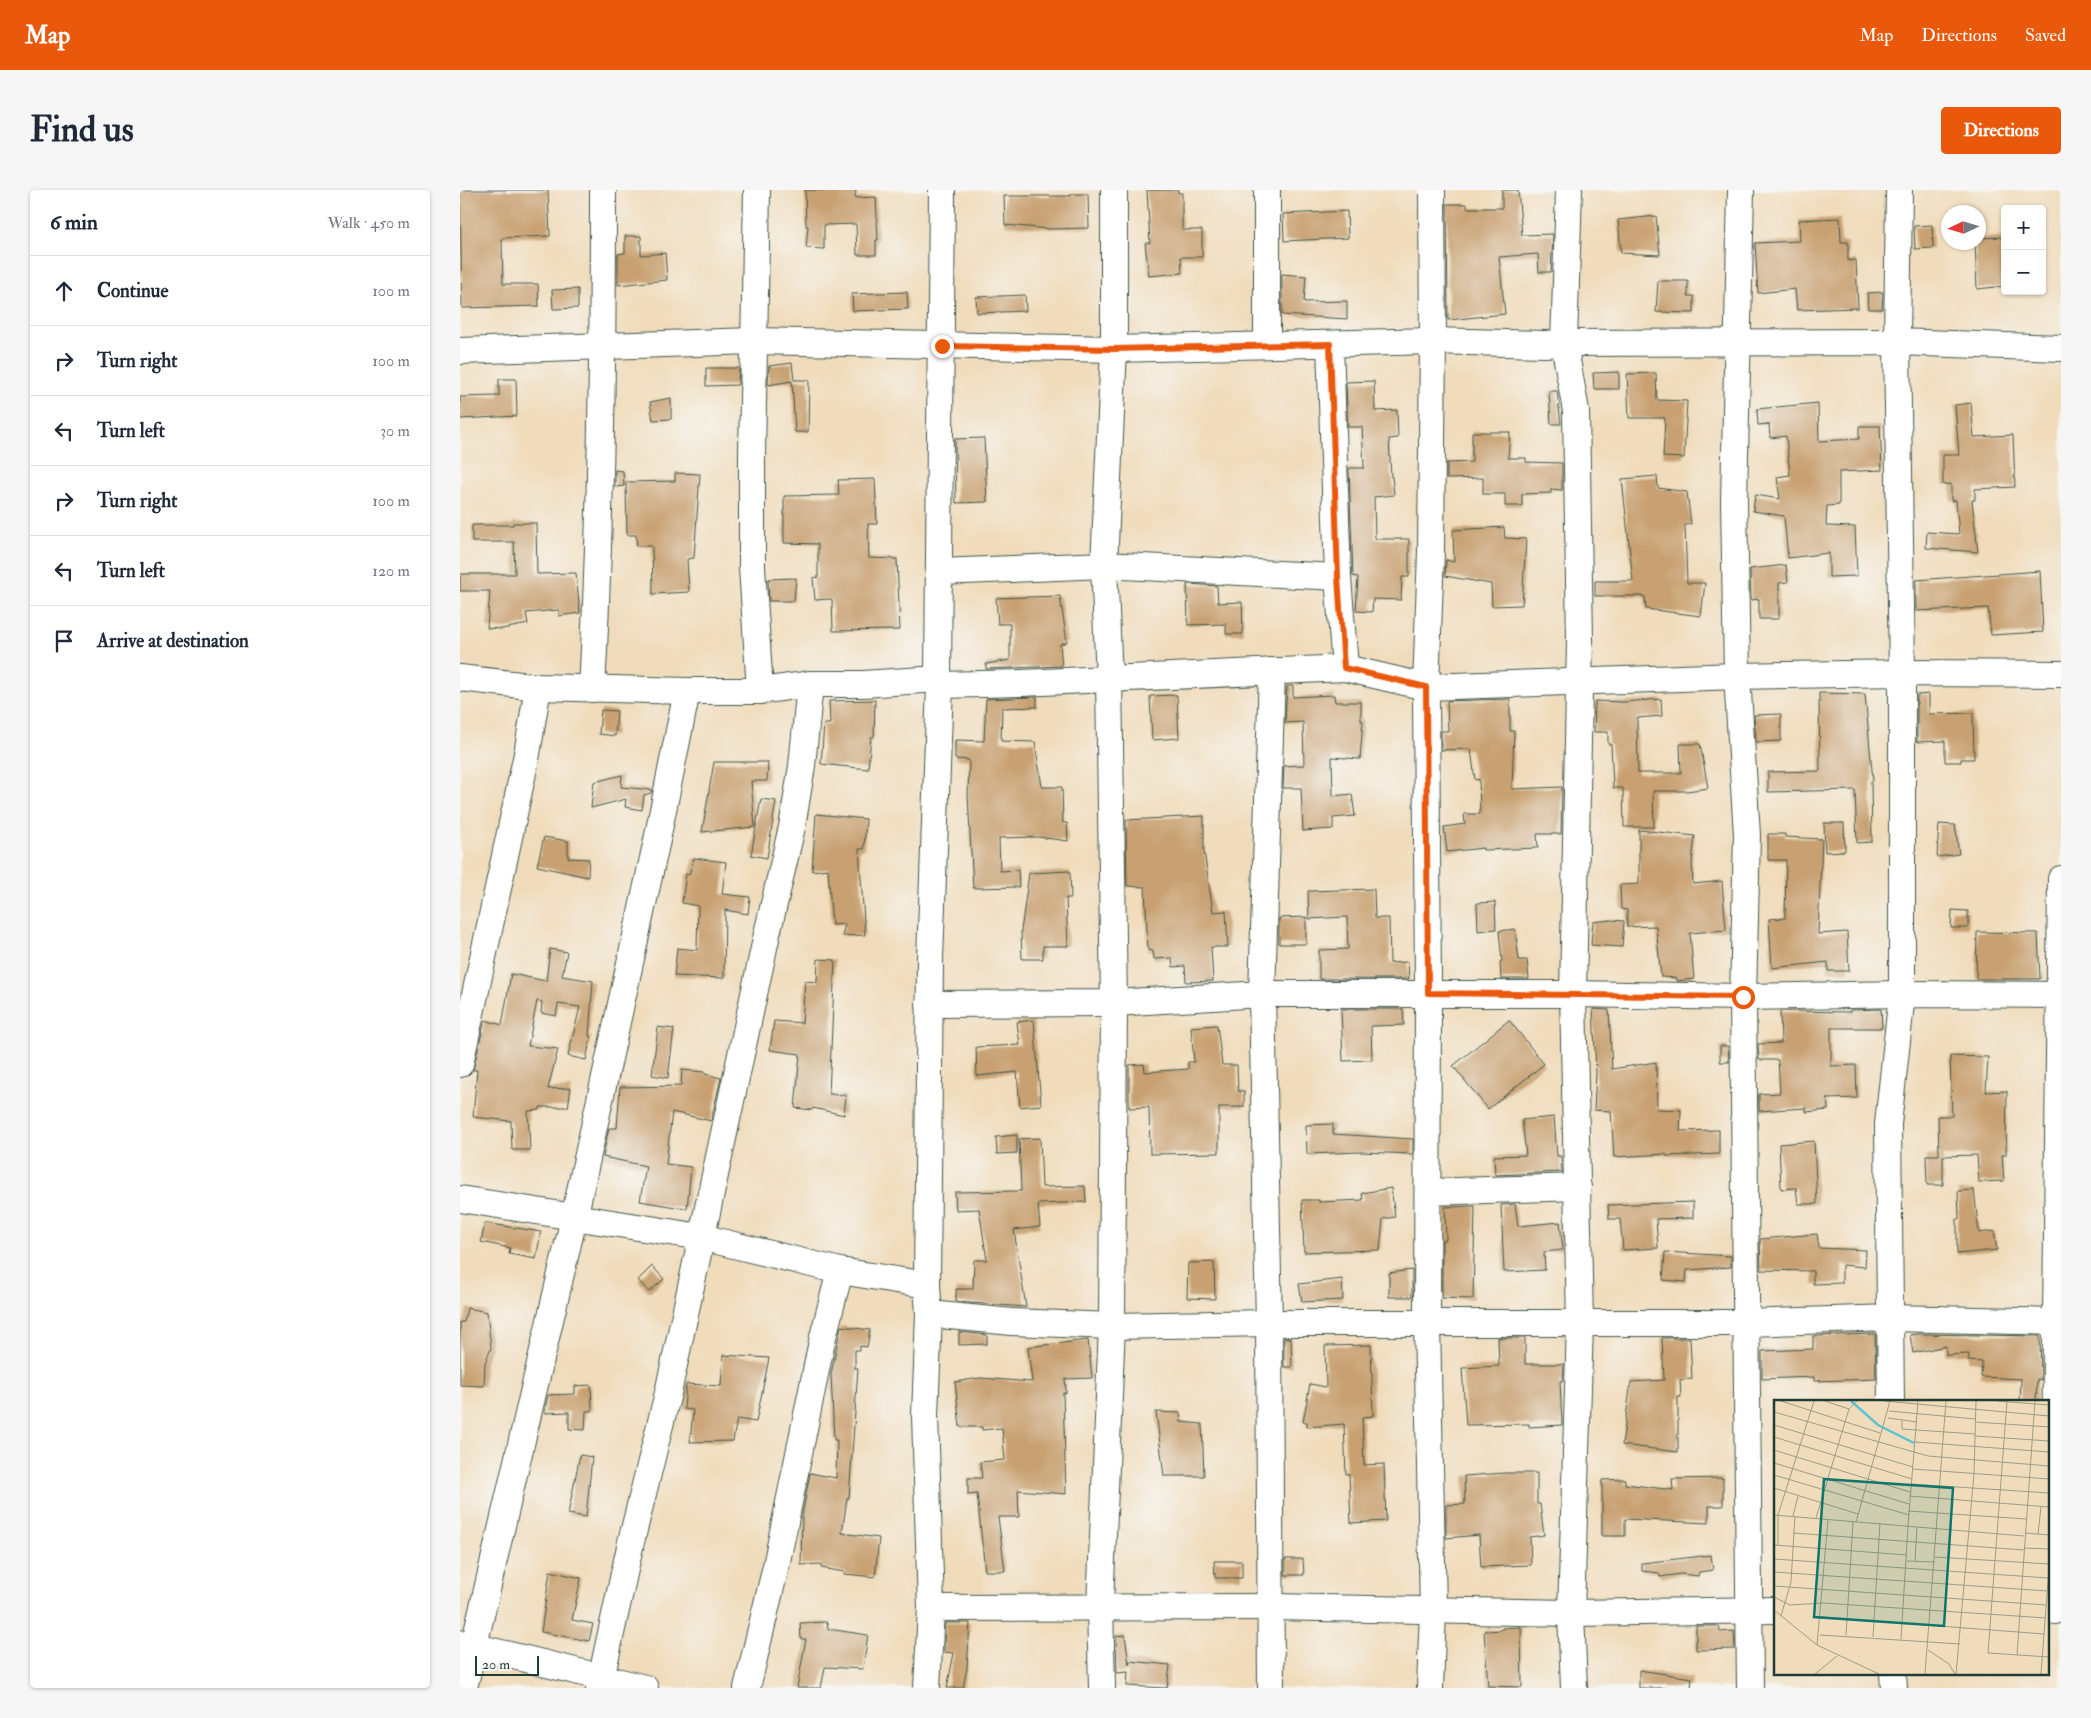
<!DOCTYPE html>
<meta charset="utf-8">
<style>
body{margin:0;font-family:"IM FELL Double Pica",serif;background:#f6f6f7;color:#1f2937}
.controls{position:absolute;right:15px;top:15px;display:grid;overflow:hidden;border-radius:5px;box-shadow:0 1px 4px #0004}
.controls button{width:45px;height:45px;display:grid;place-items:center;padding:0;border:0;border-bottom:1px solid #e0e1e3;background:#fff;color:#1f2937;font:25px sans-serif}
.compass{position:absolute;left:1481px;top:15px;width:45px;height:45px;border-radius:50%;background:#fff;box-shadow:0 1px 4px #0004;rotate:266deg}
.scale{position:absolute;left:15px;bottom:12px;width:64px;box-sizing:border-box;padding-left:5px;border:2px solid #1f3d34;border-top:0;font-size:14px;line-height:18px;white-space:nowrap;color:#1f3d34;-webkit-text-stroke:4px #f6f6f2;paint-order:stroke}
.stop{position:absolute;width:15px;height:15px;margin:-11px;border:4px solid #ea580c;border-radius:50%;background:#fff}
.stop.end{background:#ea580c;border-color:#fff;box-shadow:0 1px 5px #0008}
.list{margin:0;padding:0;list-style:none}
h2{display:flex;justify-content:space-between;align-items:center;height:65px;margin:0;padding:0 20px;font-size:21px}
h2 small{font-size:16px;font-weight:400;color:#747a83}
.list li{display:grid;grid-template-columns:32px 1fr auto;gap:15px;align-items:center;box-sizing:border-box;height:70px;padding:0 20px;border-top:1px solid #e0e1e3}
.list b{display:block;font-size:19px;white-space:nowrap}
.list em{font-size:16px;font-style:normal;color:#747a83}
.icon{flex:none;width:28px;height:28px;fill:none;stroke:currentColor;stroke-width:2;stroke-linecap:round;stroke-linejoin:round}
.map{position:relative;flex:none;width:1601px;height:1498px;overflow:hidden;border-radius:5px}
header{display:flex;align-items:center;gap:30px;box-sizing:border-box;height:70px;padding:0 25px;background:#ea580c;color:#fff}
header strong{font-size:24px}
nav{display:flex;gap:28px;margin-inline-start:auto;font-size:18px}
.intro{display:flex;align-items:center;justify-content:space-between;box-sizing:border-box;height:120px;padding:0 30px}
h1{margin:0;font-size:35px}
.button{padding:12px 22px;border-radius:5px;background:#ea580c;color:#fff;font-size:18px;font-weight:700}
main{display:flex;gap:30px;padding:0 30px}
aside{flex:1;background:#fff;border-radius:5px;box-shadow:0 1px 4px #0004}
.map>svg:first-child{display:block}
</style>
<header>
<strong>Map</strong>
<nav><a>Map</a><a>Directions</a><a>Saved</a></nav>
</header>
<div class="intro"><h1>Find us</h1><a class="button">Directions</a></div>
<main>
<aside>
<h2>6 min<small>Walk · 450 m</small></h2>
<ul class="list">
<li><svg class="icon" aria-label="ahead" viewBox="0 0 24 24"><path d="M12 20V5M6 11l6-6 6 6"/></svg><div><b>Continue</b></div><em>100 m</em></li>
<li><svg class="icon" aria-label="right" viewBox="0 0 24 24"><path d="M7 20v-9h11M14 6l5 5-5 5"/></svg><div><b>Turn right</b></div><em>100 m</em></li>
<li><svg class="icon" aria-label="left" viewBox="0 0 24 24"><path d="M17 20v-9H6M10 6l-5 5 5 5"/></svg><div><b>Turn left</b></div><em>30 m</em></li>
<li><svg class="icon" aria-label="right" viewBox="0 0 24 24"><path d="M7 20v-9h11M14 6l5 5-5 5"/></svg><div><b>Turn right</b></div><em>100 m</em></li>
<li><svg class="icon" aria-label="left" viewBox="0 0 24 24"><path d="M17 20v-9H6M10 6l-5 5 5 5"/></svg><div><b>Turn left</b></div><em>120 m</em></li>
<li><svg class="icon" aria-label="arrive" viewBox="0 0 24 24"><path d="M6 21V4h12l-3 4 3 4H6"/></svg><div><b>Arrive at destination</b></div></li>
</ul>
</aside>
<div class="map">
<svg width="1601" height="1498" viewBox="0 0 1601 1498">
<rect width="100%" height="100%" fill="#f6f6f2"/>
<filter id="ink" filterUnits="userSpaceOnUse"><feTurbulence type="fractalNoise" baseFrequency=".02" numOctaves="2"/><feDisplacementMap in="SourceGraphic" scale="10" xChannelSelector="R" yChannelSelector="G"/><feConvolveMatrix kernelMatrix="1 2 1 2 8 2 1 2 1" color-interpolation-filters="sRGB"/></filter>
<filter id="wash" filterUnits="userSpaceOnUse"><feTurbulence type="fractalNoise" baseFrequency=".0096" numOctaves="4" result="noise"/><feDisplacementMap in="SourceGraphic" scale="20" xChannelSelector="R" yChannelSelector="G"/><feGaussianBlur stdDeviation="1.12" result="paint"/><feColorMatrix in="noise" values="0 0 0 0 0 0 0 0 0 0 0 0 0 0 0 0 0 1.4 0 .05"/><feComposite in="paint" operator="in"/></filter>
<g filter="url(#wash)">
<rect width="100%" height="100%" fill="#f0dcbb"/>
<g id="blocks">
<!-- building -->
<g fill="#c8a071">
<path d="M0,0H88L90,46L42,48L43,94H78L79,116L2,118Z"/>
<path d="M345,0H396L395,8L416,7L418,50H416V65H397L396,34L364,35V59L346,58L348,36H346Z"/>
<path d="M687,0H718V3H722V40H742V67H721L722,83L689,86L685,53H690Z"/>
<path d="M1042,0H1058L1062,45L1093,44L1091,82H1079L1078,64L1039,67L1045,124L988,130L987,14H1007V18H1042Z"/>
<path d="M611,4H628L629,38L590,39L545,35L544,6H611Z"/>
<path d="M887,21L888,48L824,51L823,24Z"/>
<path d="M1196,26L1200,65L1161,63L1158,30Z"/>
<path d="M1380,28L1381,52H1388V71L1396,70L1398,118L1337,120L1335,99L1298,103L1295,53L1340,51L1339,30Z"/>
<path d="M1472,35L1473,58L1455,59L1454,36Z"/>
<path d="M165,46H181V65L205,63L207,90L158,95V64L165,63Z"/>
<path d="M1545,47V96L1517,99L1515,52H1518V48Z"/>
<path d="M822,84L846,86L844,112L887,111V129L822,125Z"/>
<path d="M1198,91H1228V106H1234V123L1196,122Z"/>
<path d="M118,99V118L93,119L92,100Z"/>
<path d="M447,102L448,119L393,121L392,104Z"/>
<path d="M1423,102L1422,119H1408L1407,103Z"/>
<path d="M565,105L566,121L517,123L516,107Z"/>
<path d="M332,173L334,190H349L348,242H335L332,191L308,195L309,176Z"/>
<path d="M246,178H279L278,195L246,196Z"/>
<path d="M1159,182V199H1134L1133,183Z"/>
<path d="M1196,183L1197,210L1227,211L1224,268L1203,267L1205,228H1169L1167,184Z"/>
<path d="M39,189H56L57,226L0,229V207L39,206Z"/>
<path d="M914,191L915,221L937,220L938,248L929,249L931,287H932L934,305L914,307L915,349H949V387H942L941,410L913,409L912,422L896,421L898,387L893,386L889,278H904L902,237H888L886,192Z"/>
<path d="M1089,201H1097L1101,234H1091Z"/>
<path d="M211,208V229L193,230L190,212Z"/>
<path d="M1358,213L1359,251L1399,249V236H1420L1422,280L1379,282V315L1367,316L1366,336L1395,337L1397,386L1369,387V363L1328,368L1324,326L1293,321L1295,305L1320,309L1317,287L1330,285L1326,246L1310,248L1309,234L1298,235L1297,219Z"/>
<path d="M1511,213L1514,247L1553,245L1555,297L1515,299V310H1512L1518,362L1466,358L1467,342L1499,344L1496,310L1491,311V294L1483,295V265H1499L1495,215Z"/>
<path d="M1012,242H1050L1048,268H1066V272L1102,273V300L1091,299V303L1062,304V316H1045V304H1023V288L987,289V273L1012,272Z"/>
<path d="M524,248L527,312L496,313L495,249Z"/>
<path d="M155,280L163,281L164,296L155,297Z"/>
<path d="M215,283L240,284L234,368L227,369L229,402L193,404L192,356H177L176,345H167L166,292L215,291Z"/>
<path d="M1197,286L1198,298L1227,302L1231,334L1225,335L1227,393H1245L1241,426L1186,419L1185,407L1182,406H1135V391H1173L1162,289Z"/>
<path d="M415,289L417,334H408L409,368L437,369L440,440L373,441L372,409L355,410L353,388L358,387V354L324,353V306L379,305L378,290Z"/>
<path d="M53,333H76L77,384L116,383L120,423L99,426V420L66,423L68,434L42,439L27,438L30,401H0V384H55L54,352H12V335H53Z"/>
<path d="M1044,337L1045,348L1066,349L1062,415L1032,416L1031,394L985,386L986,370L994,372L993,340Z"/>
<path d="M1326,375L1328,392L1319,393V429H1299V409L1291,410L1290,379Z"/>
<path d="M1580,381L1583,442L1531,445L1528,418L1456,421V390Z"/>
<path d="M336,388L334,411H309L308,389Z"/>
<path d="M727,394L757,396L758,413L782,412L783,444H766V434L728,435Z"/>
<path d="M600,406L607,452L600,454L602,476L526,479V474L550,470V434H538L536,408Z"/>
<path d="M827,496H833V507L874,505L875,512H901V531H903L900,569L872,567L873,606L892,604L895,626L873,628V639L843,641L841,598H823L824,576L844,575L843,532L825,533Z"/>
<path d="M1359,503L1405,504L1413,591H1411L1412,652L1397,653L1395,600L1308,602V582L1360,581Z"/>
<path d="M1469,504V524L1513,523L1514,569H1501V572H1485V551L1457,552V505Z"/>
<path d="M717,505L719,548L692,550L690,506Z"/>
<path d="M577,507V517L542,518L541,551L575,552L582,597H602L603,633H607L608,651L578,647L539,648L540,681L558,680L559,697L513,698L508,606L509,570L495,569V550L524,551L526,509Z"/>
<path d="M1050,509V541H1054L1052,599L1102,597L1101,644H1077L1078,658L1023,660V658L987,662L984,637L1005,634L1004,624H1020L1019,589L1015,590L1011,559L981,560V541H988L987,511Z"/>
<path d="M1201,509L1202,526L1177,528L1178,583H1221L1220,554H1240L1248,598L1227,601H1193L1194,637H1164L1163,598H1153L1151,554H1148V542H1134L1135,511L1164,512Z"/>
<path d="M415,510L414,547H411L408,579L361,574L364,534H370L369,511Z"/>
<path d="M141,520L157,521L155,546L139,544Z"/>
<path d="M1321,524V551L1296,552L1294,525Z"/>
<path d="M254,572H308L307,591H291L295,637L242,642Z"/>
<path d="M162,585L161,597L192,600L191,603L184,605L182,620L165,617L166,609L131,618L134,592Z"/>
<path d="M301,609L316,611L307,668L291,665Z"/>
<path d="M356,624L406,629L404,659H399L405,745L382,746L385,734L372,735L368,679L352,681Z"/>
<path d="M744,626V661L753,722L766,721L768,757H751L753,791L726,792L725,776L713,777L712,768L694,769L693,761L688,760L685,697L667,696L666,630Z"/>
<path d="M1364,633H1384L1385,661L1365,662Z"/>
<path d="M1479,634L1495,635L1499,664L1477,667Z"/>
<path d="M1179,640L1235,646L1232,672L1233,694L1262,691L1266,740L1230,743L1234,789L1216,791V788L1201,787L1196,736L1167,737V720L1161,719L1160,695L1179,694Z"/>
<path d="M1308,644H1325V647L1362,649L1358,744L1387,742L1389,781H1368V772L1312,778L1309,729L1325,728L1326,670H1308Z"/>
<path d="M84,647L108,651V668L129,669L128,687L77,676Z"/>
<path d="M234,668L266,672L262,704L290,707L288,724L265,720L264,788L214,786L217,758L237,760L238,716L222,713L226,684L229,685Z"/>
<path d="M610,681L611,708H606L608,756H583V769H562L561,741L569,683Z"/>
<path d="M914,699L915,728H929L930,773L948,772L949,789H859V760L888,759L887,727L849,729L848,701Z"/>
<path d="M1035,712L1036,739L1018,741L1017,713Z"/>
<path d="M1492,720L1508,721V738H1491Z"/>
<path d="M846,727V754H819V728Z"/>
<path d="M1151,730L1164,731L1162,757L1131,755L1133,732Z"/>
<path d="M1055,739L1059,770H1067L1069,789H1041L1040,772L1042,771L1039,741Z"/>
<path d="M1517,742L1578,743L1580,789H1516Z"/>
<path d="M90,759L107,762L102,786L133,791L129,846L131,847L126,870L108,866L120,817L98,814L96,826L81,823L82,812L77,811L68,856L98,859L88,899L111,898L108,917H80V920L68,921L70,960H52L51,931L13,927L17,880H13L25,830L42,835L51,784L86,791Z"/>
<path d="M358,769L375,770L369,904L386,905L384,925L353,918L352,920L335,918L340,864L310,860L314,831L342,833L345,791L357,792Z"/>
<path d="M881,819H943L944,835L911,836L912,870L883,871Z"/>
<path d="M1133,819L1149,820L1152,879L1196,872L1197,919L1221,920L1220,941L1259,940V964L1206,966V964L1154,967L1151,921L1134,920L1136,883Z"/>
<path d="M1421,819L1422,838H1371V876L1396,875L1397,908L1367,909L1368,920L1346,922V918L1299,921V904L1320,903L1318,870H1299L1298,854L1321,853L1320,821L1390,822V820Z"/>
<path d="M574,830L581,915L560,917L557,882L517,886L516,857L560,855L557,832Z"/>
<path d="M1049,830L1084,874L1028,919L993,876Z"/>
<path d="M757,835L762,875H777L778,901H784V917H759V963L690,964L689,917L669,918V875L684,874L685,882L728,879V872H734L731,837Z"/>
<path d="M198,837L214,839L208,888L192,885Z"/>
<path d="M1260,856H1268L1269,872H1260Z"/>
<path d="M1490,866L1528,867L1526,902L1547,901L1546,965H1542L1544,991L1519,992L1517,965L1483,966V995H1467L1466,965H1479L1478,926H1492Z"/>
<path d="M222,880L245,882V884L261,888L251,931L212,922L206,974L231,977L227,1019L180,1011L186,976L143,967L149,938H157L160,897L221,896Z"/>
<path d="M1094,927L1097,966H1101L1102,982L1035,985L1034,966L1066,965L1062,930Z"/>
<path d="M873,934V944L953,949V964L901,962L847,964L846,935Z"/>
<path d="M557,945V963L537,964L536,947Z"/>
<path d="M580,948L582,997L625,996L626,1012L578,1014L580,1037L554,1040L566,1117L496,1112V1099H513L514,1070H527L519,1019L496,1020L495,1002L561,1001L559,949Z"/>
<path d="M1354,951L1357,1014H1338L1336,998L1321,999L1319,954Z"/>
<path d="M931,998L935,1027L923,1029L920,1060L844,1062L842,1010H859V1012L903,1010L902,1003Z"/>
<path d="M1514,1000L1519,1043L1534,1041L1537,1060L1497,1064V1029H1499L1498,1001Z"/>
<path d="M1233,1012V1028L1196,1029L1198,1058L1163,1060L1160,1029H1149L1148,1015Z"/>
<path d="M1055,1014L1058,1036L1100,1032L1103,1060L1084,1062L1085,1080L1044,1082L1041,1015Z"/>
<path d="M1015,1016L1013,1109L982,1108V1050H986L985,1017Z"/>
<path d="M25,1033L81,1042L76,1069L49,1064L50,1058L21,1052Z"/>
<path d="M1357,1044L1359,1058L1406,1060L1405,1077L1382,1075V1093L1353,1094V1081L1301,1080L1300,1049Z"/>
<path d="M1205,1062L1271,1066V1077L1227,1080L1226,1092L1203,1090Z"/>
<path d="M754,1072L755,1109L727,1108L728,1073Z"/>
<path d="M192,1076L204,1089L189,1102L178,1090Z"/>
<path d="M952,1080V1107H929V1083Z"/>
<path d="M882,1089L883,1110L842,1112L839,1094Z"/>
<path d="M7,1118L27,1122L31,1158L25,1173L24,1196L0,1195V1132H4Z"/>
<path d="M381,1136L410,1140L407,1157L400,1156V1160H395V1178H398L389,1308H387L382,1343L419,1348L415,1387L384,1384L385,1382L361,1378V1374L341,1375L342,1326L350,1283L376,1288L377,1250H374L371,1184Z"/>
<path d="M499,1142L527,1145V1154L499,1155Z"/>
<path d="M1415,1144L1416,1189L1354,1191V1187L1302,1189V1161L1353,1159V1146Z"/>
<path d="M1456,1144L1580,1146L1581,1190L1577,1189L1576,1212H1560L1561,1189L1521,1187L1522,1172L1508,1171L1509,1164L1486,1165V1156L1453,1163L1450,1145Z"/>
<path d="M824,1148H831L832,1177H824Z"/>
<path d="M1038,1148H1065V1174H1104L1103,1191H1100L1102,1235L1069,1237V1234L1006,1235L1002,1178L1039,1176Z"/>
<path d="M1202,1148H1230L1232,1189L1220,1190L1221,1207H1218V1262L1162,1255L1171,1192L1204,1190Z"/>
<path d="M628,1150L632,1188L605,1189L606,1203H603L606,1304L558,1300L559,1327H538L545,1381H525L517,1304L508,1305V1288H522L520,1272L545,1270L542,1238L522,1240V1237H500L495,1192L520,1188L572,1192L568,1157Z"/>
<path d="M911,1155L913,1226L902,1227L904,1275L924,1274L926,1331L891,1333L889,1284H886L884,1234L847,1237V1232H843L850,1194L866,1197L865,1156Z"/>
<path d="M263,1165L309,1168L296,1232L277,1229L273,1251L230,1252L233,1220L224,1219L226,1194L261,1196Z"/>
<path d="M131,1195L132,1221H126L125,1240L109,1239V1222L84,1223L88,1205L115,1204V1196Z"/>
<path d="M696,1222L720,1223L721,1232L742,1234L744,1286H704Z"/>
<path d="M120,1265L132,1267L126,1327L108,1324Z"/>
<path d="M1045,1283H1077V1314H1080L1084,1345L1070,1347L1071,1375L1021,1377L1019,1345L986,1348V1315L1005,1314L1004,1286Z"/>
<path d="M1263,1288V1316H1249V1333L1165,1329V1346H1142V1290L1165,1289V1294L1213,1300L1212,1289Z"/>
<path d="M1251,1365L1253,1380L1239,1382L1238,1386L1221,1384L1200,1387L1199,1383L1182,1381V1373Z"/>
<path d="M825,1369H843L844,1385H825Z"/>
<path d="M754,1371H782V1388H755Z"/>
<path d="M90,1381L121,1388L112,1430L133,1434L129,1451L81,1442Z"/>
<path d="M367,1432L368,1439L408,1445L403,1479L365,1477L361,1498H337L346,1449H341L340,1433Z"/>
<path d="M485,1433H510L507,1478L503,1498H487L494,1463L484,1462Z"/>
<path d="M1236,1436H1259L1260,1442L1274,1441L1275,1459L1236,1460Z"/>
<path d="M1061,1437L1062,1497L1028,1496L1024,1441L1042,1440V1438Z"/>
<path d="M665,1445L669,1475V1471L710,1475L707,1498L667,1496L668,1482L657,1483L656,1446Z"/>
<path d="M1179,1480L1232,1488L1231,1498H1179Z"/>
</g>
</g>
</g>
<g filter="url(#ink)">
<use href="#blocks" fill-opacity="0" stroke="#3e5548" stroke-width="1"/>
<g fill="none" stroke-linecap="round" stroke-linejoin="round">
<defs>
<g id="minor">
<path d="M297,0L292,264V377L300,501"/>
<path d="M807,0V155"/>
<path d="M1109,0L1104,153L1116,221L1120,449L1113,804L1120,1134L1111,1423L1114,1498"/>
<path d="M1281,0L1274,311L1277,486L1287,645L1283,807L1290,1498"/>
<path d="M870,154L878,387L885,478"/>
<path d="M0,161L293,151L654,159L973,151L1084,154L1104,153L1437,152L1601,158"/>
<path d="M480,382L644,375L878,387"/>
<path d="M0,488L78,497L227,501H300L350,494H403L478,489"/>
<path d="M480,495L562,493L885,478L966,497L1277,486L1442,483L1601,484"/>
<path d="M132,499C141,333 143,167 143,0"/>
<path d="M469,814L654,813L802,804H1113L1283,807L1442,804L1601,805"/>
<path d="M0,874L67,564L78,497"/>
<path d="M968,1002L1118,997"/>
<path d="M0,1009L241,1047L380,1081L467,1095"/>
<path d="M469,1124L552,1132L652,1136L809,1133H1286L1431,1128L1601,1132"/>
<path d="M1431,1212L1428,934L1442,804V483L1437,152L1439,0"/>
<path d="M471,1418L812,1417L1111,1423L1315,1420"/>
<path d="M1595,1421L1596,1132L1601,689"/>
<path d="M0,1453L185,1498"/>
<path d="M1433,1484L1434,1498"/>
<path d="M4,1498L114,1028L197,650L227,501"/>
<path d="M139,1498L171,1352L208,1203L307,744L332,637L342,576L350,494"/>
<path d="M287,1498L316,1376L362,1151L380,1081"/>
<path d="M467,1498L471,1418L465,1225L469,1124L467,1095L470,769L480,495L478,489L482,0"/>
<path d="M642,1498L640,1416L652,1136L654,813L649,489L644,375L654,159V0"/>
<path d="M811,1498L809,1133L802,804L812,481"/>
<path d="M970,1498L973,1420L967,1133L968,803L966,497L971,361L973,151L972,0"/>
</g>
</defs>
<!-- minor casing -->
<use href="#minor" stroke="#3e5548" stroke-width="28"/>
<!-- minor -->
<use href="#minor" stroke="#fff" stroke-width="26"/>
</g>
</g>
<g fill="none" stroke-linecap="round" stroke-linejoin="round" filter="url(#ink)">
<!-- route -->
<path stroke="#ea580c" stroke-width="6" d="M482,156L654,159L870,154L878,387L884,478L966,497L968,803L1283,807"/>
</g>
<!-- overview -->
<g transform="translate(1314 1210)">
<rect width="275" height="275" fill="#f0dcbb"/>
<path fill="none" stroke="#59c4d2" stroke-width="2.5" d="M77,1L104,25L140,43"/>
<path fill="none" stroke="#9c9c85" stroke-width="1" d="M7,1L106,33M51,1L75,9M110,1L275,16M223,1L275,5M233,1L214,253L275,257M115,11L201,19M0,12L154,56L275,66M114,18L143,22M128,20V29L201,34M201,22L275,27M0,25L139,67M201,36L275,41M0,37L138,79M141,42L275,52M0,50L136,92M0,63L135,104M139,69L275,79M0,75L135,115M137,84L275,93M0,88L84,114M135,96L275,107M134,111L252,119M0,115L250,136M19,116L24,96M42,118L75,9L83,1M82,122L116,1M134,126L144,1M19,133L250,150M251,133L275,135M264,134L267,107M0,145L133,155M4,145V115L40,1M250,148L275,149M161,157L275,164M0,159L274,178M133,161L161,162M141,161L143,127M0,172L273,191M0,186L272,205M0,197L16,205L49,203L272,218M0,210L43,245L105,274M7,216L17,182L21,116M47,217L270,234M46,235L186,244M72,235L79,122M99,237L106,123M127,239L134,126M43,245L54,120M154,250L175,264L181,274M243,255L261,1M41,274L63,256M151,274L172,1M182,274L200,74L202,1M267,274L275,168"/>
<path fill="#0f766e" fill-opacity="0.15" stroke="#0f766e" stroke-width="2.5" d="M50,79L179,88L170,226L40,217Z"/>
<rect width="275" height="275" fill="none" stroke="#1f3d34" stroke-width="2.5"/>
</g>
</svg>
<div class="controls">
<button>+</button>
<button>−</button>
</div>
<svg class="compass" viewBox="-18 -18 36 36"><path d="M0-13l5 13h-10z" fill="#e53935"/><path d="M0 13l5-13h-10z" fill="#747a83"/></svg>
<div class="scale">20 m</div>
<div class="stop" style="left:1283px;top:807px"></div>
<div class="stop end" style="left:482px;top:156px"></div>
</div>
</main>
